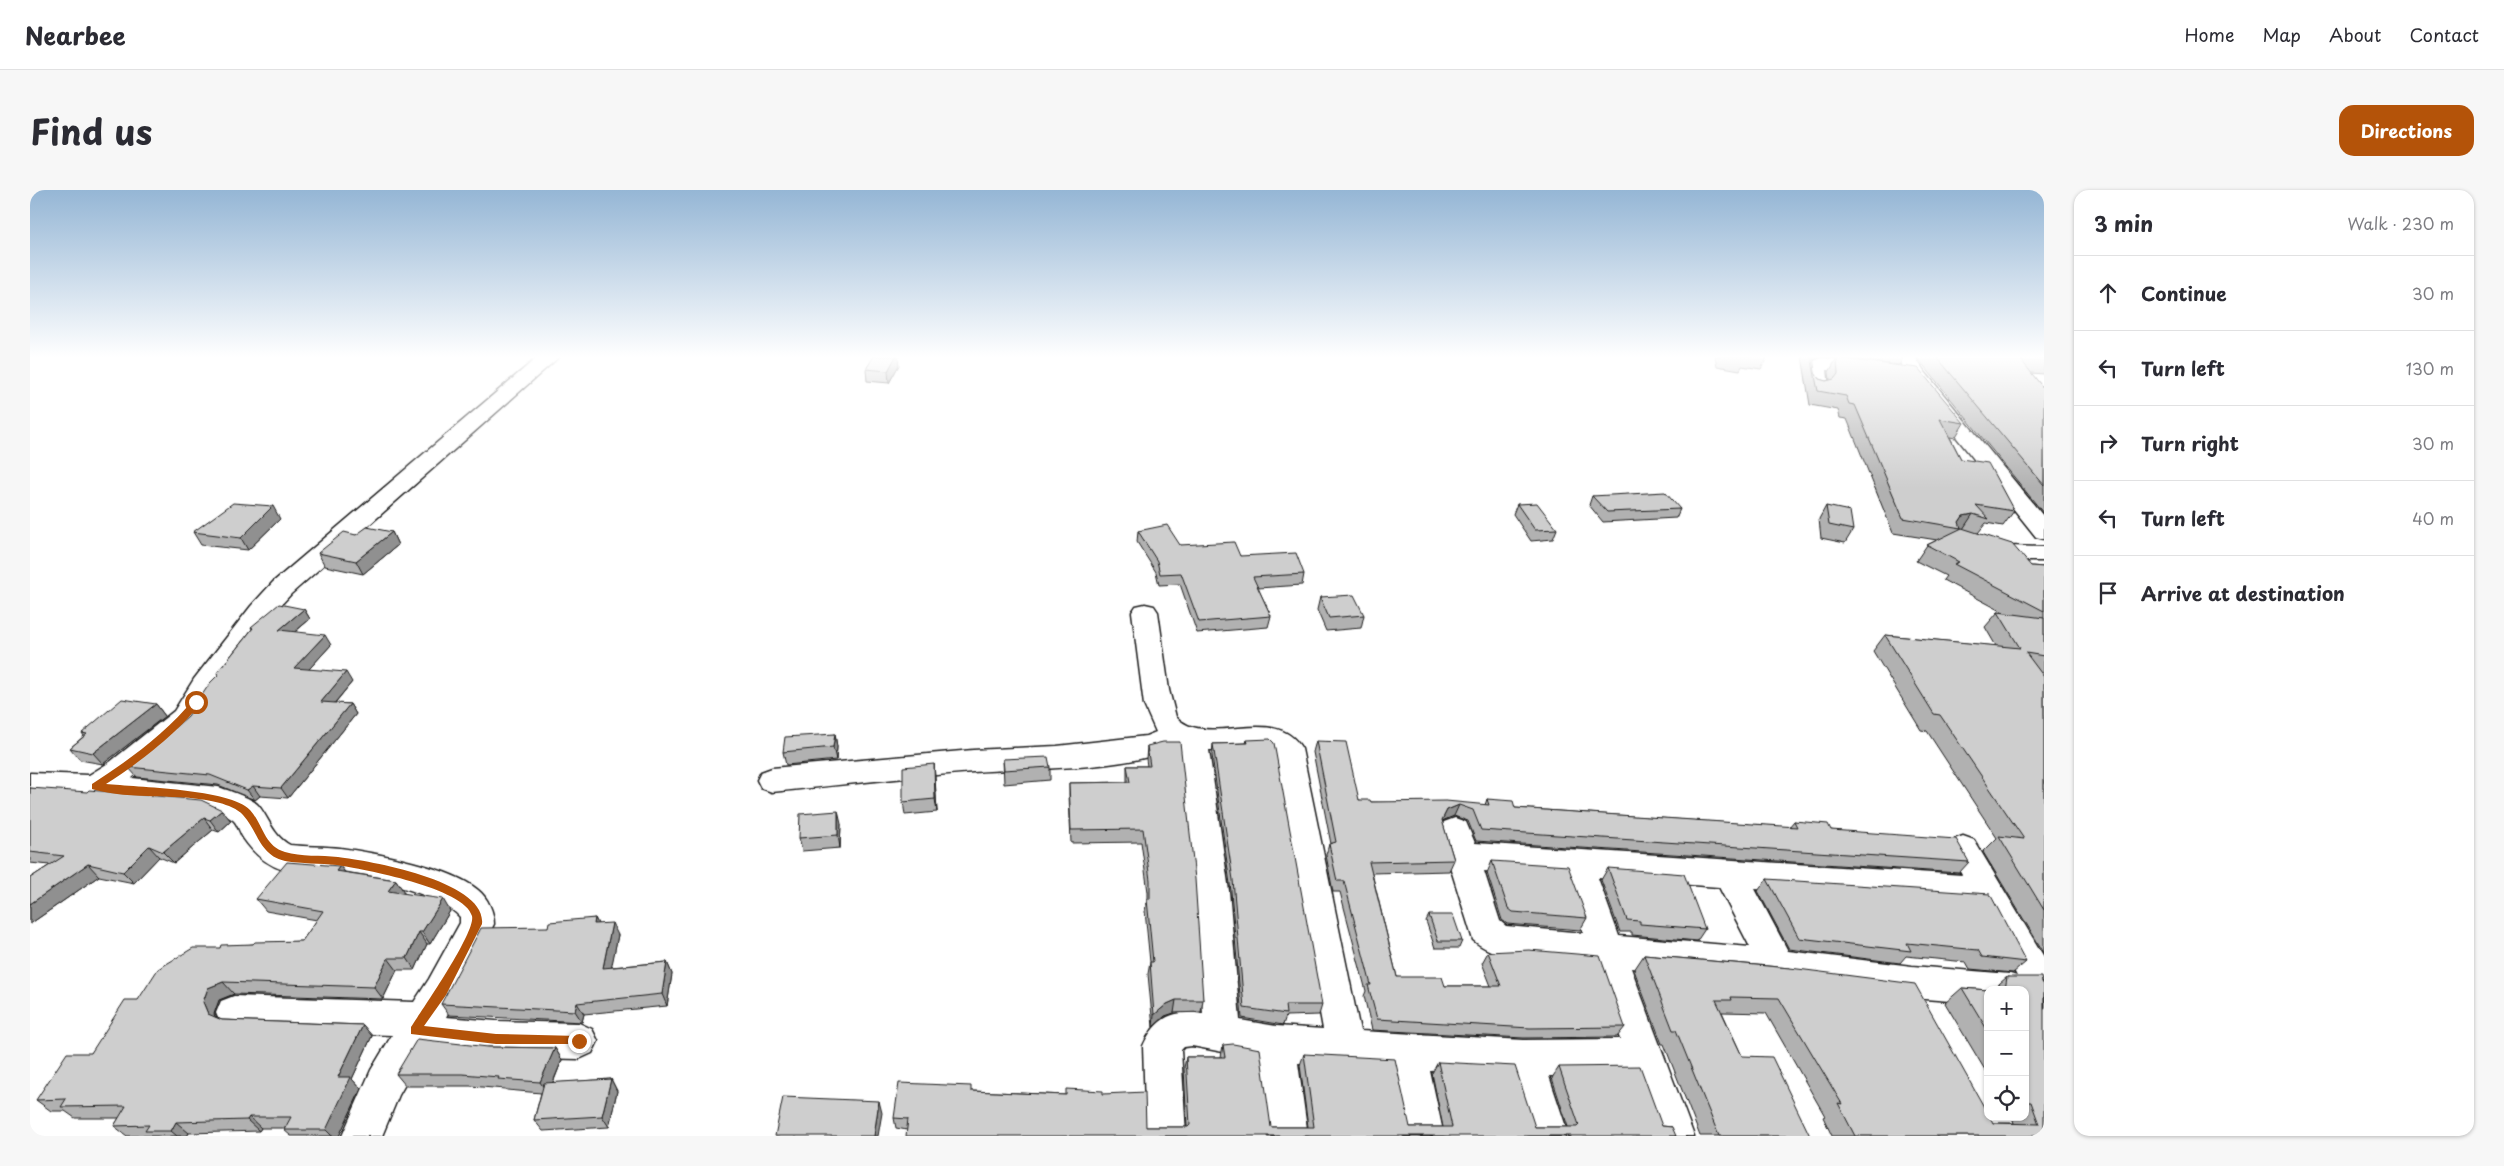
<!DOCTYPE html>
<meta charset="utf-8">
<style>
body{margin:0;font-family:"Playpen Sans",sans-serif;background:#f7f7f7;color:#2b2b33}
.controls{position:absolute;right:15px;bottom:15px;display:grid;overflow:hidden;border-radius:10px;box-shadow:0 1px 4px #0004}
.controls button{width:45px;height:45px;display:grid;place-items:center;padding:0;border:0;border-bottom:1px solid #e1e1e2;background:#fff;color:#2b2b33;font:25px sans-serif}
.stop{position:absolute;width:15px;height:15px;margin:-11px;border:4px solid #b45309;border-radius:50%;background:#fff}
.stop.end{background:#b45309;border-color:#fff;box-shadow:0 1px 5px #0008}
.list{margin:0;padding:0;list-style:none}
h2{display:flex;justify-content:space-between;align-items:center;height:65px;margin:0;padding:0 20px;font-size:21px}
h2 small{font-size:16px;font-weight:400;color:#7c7c81}
.list li{display:grid;grid-template-columns:32px 1fr auto;gap:15px;align-items:center;box-sizing:border-box;height:75px;padding:0 20px;border-top:1px solid #e1e1e2}
.list b{display:block;font-size:19px;white-space:nowrap}
.list em{font-size:16px;font-style:normal;color:#7c7c81}
.icon{flex:none;width:28px;height:28px;fill:none;stroke:currentColor;stroke-width:2;stroke-linecap:round;stroke-linejoin:round}
.map{position:relative;flex:none;width:2014px;height:946px;overflow:hidden;border-radius:15px}
header{display:flex;align-items:center;gap:30px;box-sizing:border-box;height:70px;padding:0 25px;background:#fff;border-bottom:1px solid #e1e1e2}
header strong{font-size:24px}
nav{display:flex;gap:28px;margin-inline-start:auto;font-size:18px}
.intro{display:flex;align-items:center;justify-content:space-between;box-sizing:border-box;height:120px;padding:0 30px}
h1{margin:0;font-size:35px}
.button{padding:12px 22px;border-radius:15px;background:#b45309;color:#fff;font-size:18px;font-weight:700}
main{display:flex;gap:30px;padding:0 30px}
aside{flex:1;background:#fff;border-radius:15px;box-shadow:0 1px 4px #0004}
.map>svg:first-child{display:block}
</style>
<header>
<strong>Nearbee</strong>
<nav><a>Home</a><a>Map</a><a>About</a><a>Contact</a></nav>
</header>
<div class="intro"><h1>Find us</h1><a class="button">Directions</a></div>
<main>
<div class="map">
<svg width="2014" height="946" viewBox="0 0 2014 946">
<rect width="100%" height="100%" fill="#fff"/>
<filter id="ink" filterUnits="userSpaceOnUse"><feTurbulence type="fractalNoise" baseFrequency=".02" numOctaves="2"/><feDisplacementMap in="SourceGraphic" scale="10" xChannelSelector="R" yChannelSelector="G"/><feConvolveMatrix kernelMatrix="1 2 1 2 8 2 1 2 1" color-interpolation-filters="sRGB"/></filter>
<g filter="url(#ink)">
<g fill="none" stroke-linecap="round" stroke-linejoin="round">
<defs>
<g id="minor">
<path d="M509,166H530L261,404L239,428L186,501L164,535L102,588L188,597C197,600 222,608 228,615C239,628 243,646 260,655C277,657 294,656 310,658C346,663 421,677 448,700C458,708 464,722 464,734L416,827L466,831L549,833L562,839L568,851L562,863L549,869L466,867L395,859L369,905L352,946H312L341,880L362,845L204,840L191,835L186,823L191,811L204,806L384,812L399,789L430,733V727C409,703 338,687 307,684C289,683 271,685 254,680C236,675 224,664 213,648C210,643 208,636 205,632C201,627 187,621 181,620C122,610 60,609 0,607V583L59,585L80,572L144,521L164,489L221,416L243,392Z"/>
<path d="M1866,166H1884L1895,182L2014,327V349L2006,347L1880,189Z"/>
<path d="M1792,168L1841,172L1848,174L1851,178L1848,182L1841,184L1797,180L1799,197L1796,201L1789,203L1782,201C1773,188 1775,172 1792,168Z"/>
<path d="M1954,349L1979,356L2014,357V371C1996,371 1953,372 1942,356L1945,351Z"/>
<path d="M1115,414L1124,416L1128,422L1139,500L1146,527C1178,560 1245,512 1272,559L1330,841L1494,850L1590,849L1564,775C1528,772 1471,775 1443,750L1409,641L1414,632L1425,628L1436,632L1445,653L1932,685L1917,659L1922,650L1933,646L1944,650L2014,767V817L2001,813L1996,804L1995,806V800H1958V814L1882,808L1747,791L1601,778L1664,946H1624L1603,885L1519,886L1539,946H1499L1480,885L1400,881L1414,946H1374L1361,878L1268,873L1278,946H1238L1229,869L1162,856L1154,857L1151,860L1156,946H1116L1113,856C1125,829 1143,818 1173,824L1165,701L1149,557C1088,582 1008,577 943,582C876,587 809,595 742,602L731,598L727,590L731,582L742,578L943,560L1027,556L1116,546L1126,542L1114,515L1102,422L1106,416ZM1238,559L1243,563L1293,839L1246,836L1210,830L1199,701L1179,560ZM1454,681L1533,686L1553,743L1476,736L1470,731ZM1568,688L1689,697L1720,757L1589,746ZM1725,699L1949,714L1987,786L1980,784L1882,776L1758,761Z"/>
</g>
</defs>
<!-- minor casing -->
<use href="#minor" stroke="#1c1c1c" stroke-width="3"/>
<!-- minor -->
<use href="#minor" fill="#fff" fill-rule="evenodd"/>
</g>
<!-- wall -->
<g fill="#b1b1b1" stroke="#1c1c1c">
<path d="M1685,166H1738L1731,179L1712,176L1710,180L1687,176Z"/>
<path d="M1772,166H1874L1869,175L1792,166L1783,170L1785,183L1789,189L1796,191L1800,190L1799,182L1807,168L1934,233L1925,248L1920,247L1931,269L1984,321L1973,336L1956,333L1948,343L2001,376L2014,377V483H2011L2014,487V763L1953,662L1967,648L1897,541L1891,540L1843,461L1855,445L1966,456L1955,437L1968,422L1975,423L1913,390L1916,386L1886,371L1897,355L1907,350L1863,343L1817,229L1810,228L1808,220L1780,215Z"/>
<path d="M1886,166H2014V184L2001,183L2014,199V324Z"/>
<path d="M869,175L859,193L837,191L836,179Z"/>
<path d="M1562,306L1650,319L1646,328L1573,332L1559,315Z"/>
<path d="M1487,314L1527,339L1523,349L1501,351L1483,324Z"/>
<path d="M1796,316L1823,340L1815,353L1791,348L1789,329Z"/>
<path d="M250,329L218,360L171,355L163,342Z"/>
<path d="M1108,341L1150,355L1210,366L1274,384L1272,395L1228,398L1241,426L1238,437L1167,443L1150,394L1129,395L1126,382L1107,352Z"/>
<path d="M362,342L368,355L333,384L295,376L288,363L326,345Z"/>
<path d="M1290,407L1334,425L1331,438L1296,441L1287,420Z"/>
<path d="M274,419L280,429L265,442L301,455L279,479L322,492L305,513L320,514L326,524L258,608L230,606L225,610L188,595L107,587L98,577L158,526L188,485L187,483L222,439L221,437Z"/>
<path d="M126,514L135,526L73,574L50,570L40,558L54,546L52,543Z"/>
<path d="M805,544L807,557L806,570L756,575L753,562Z"/>
<path d="M1217,550L1292,815L1289,825L1256,826L1253,835L1212,828L1201,701L1182,565L1183,554L1216,553Z"/>
<path d="M1286,551L1329,610L1341,612L1455,615L1457,609L1485,618L1759,637L1764,631L1801,640L1939,672L1929,683L1446,651L1438,631L1424,626L1412,631L1424,670L1419,681L1342,683L1367,787L1415,796H1461L1452,773L1458,762L1595,837L1587,847L1494,848L1342,840L1334,806L1336,801L1310,702H1303L1296,665L1299,654H1301L1283,562Z"/>
<path d="M1117,556L1173,810L1171,822L1144,823L1135,826L1123,837L1118,784L1120,772L1115,721L1117,709H1118V702L1111,652L1041,653L1039,605V593L1097,592V576H1117L1116,569Z"/>
<path d="M973,569L1020,577V590L974,594Z"/>
<path d="M904,574L907,622L875,625L873,612Z"/>
<path d="M0,598L201,631L189,642L183,640L144,673L129,667L104,693L69,686L0,734V688L20,675L0,673Z"/>
<path d="M811,634L810,658L772,661L769,648Z"/>
<path d="M1462,671L1557,728L1550,740L1477,734L1472,730L1457,683Z"/>
<path d="M310,676L315,682L366,690L374,703L420,721L400,754H397L385,780H367L353,809L204,804L189,810L184,824L186,828L192,830L333,835L342,846L322,889L331,899L309,946H261L254,940L255,938H231L229,941L159,943L157,946H97L84,936L89,928H45L35,921H21L6,910L61,863L108,810L190,758L223,754L272,751L287,730L236,721L226,709Z"/>
<path d="M1578,678L1675,739L1667,751L1602,745V742H1590L1571,690Z"/>
<path d="M1737,689L1996,772L1983,783L1940,779L1936,772L1876,766L1870,773L1759,759L1728,701Z"/>
<path d="M1399,725L1432,751L1429,758H1405L1396,731Z"/>
<path d="M565,728L568,734L588,745L581,777L637,772L642,784L637,816L554,824L552,832L419,825L411,814L518,737Z"/>
<path d="M1614,765L1760,778L1963,933H1984L1982,927H1995V800H1962L1977,787L2012,792L2014,946H1802L1793,927L1795,926L1736,823L1692,822L1712,866L1780,946H1670L1634,854H1632L1604,780Z"/>
<path d="M1932,798L1958,800V885L1915,813Z"/>
<path d="M1193,855L1241,937H1278L1270,875L1274,864L1380,937H1413L1402,883L1408,872L1505,937H1538L1522,888L1529,877L1632,936L1642,937L877,940L866,938L864,928L942,901L1036,905L1073,904L1116,937H1157L1154,878L1156,867H1191Z"/>
<path d="M458,857L525,858L532,870L523,893L581,889L587,901L579,937L513,941L504,930L511,903L477,900L475,899L440,896H376L366,884Z"/>
</g>
<!-- shaded-wall -->
<g fill="#909090" stroke="#1c1c1c">
<path d="M866,166H868L869,175L859,193L858,181Z"/>
<path d="M1781,166H1793L1782,170Z"/>
<path d="M243,316L250,329L218,360L211,348Z"/>
<path d="M1943,324L1933,339L1931,338L1926,337L1933,326Z"/>
<path d="M362,342L368,355L333,384L326,371Z"/>
<path d="M274,419L280,429L255,450L249,440Z"/>
<path d="M295,445L301,455L271,488L264,478Z"/>
<path d="M316,482L322,492L297,522L291,512Z"/>
<path d="M126,514L135,526L73,574L63,563Z"/>
<path d="M320,514L326,524L258,608L251,598Z"/>
<path d="M805,544L807,557L806,570L803,557Z"/>
<path d="M904,574L905,587L907,622L905,609Z"/>
<path d="M223,596L230,606L225,610L217,600Z"/>
<path d="M1429,615L1424,626L1412,631V630L1417,620Z"/>
<path d="M192,620L201,631L189,642L180,630Z"/>
<path d="M808,621L811,634L810,658L808,645Z"/>
<path d="M174,628L183,640L144,673L133,662Z"/>
<path d="M119,656L129,667L104,693L93,682Z"/>
<path d="M58,674L69,686L0,734V714Z"/>
<path d="M310,676L319,688L306,681Z"/>
<path d="M366,690L374,702L367,713L358,701Z"/>
<path d="M413,709L420,721L400,754L392,742Z"/>
<path d="M565,728L571,740L564,734Z"/>
<path d="M582,733L588,745L579,790L573,778Z"/>
<path d="M389,742L397,754L385,780L377,768Z"/>
<path d="M358,768L367,780L353,809L344,797Z"/>
<path d="M637,772L642,784L637,816L632,804Z"/>
<path d="M193,792L204,804L189,810L184,824L189,836L178,824L173,812L178,798Z"/>
<path d="M1146,810L1144,823L1135,826L1123,837L1124,825L1137,814Z"/>
<path d="M547,813L554,824L552,832L545,821Z"/>
<path d="M333,835L342,846L322,889L331,899L309,946H302L296,940L308,887Z"/>
<path d="M525,858L532,870L518,904L510,892Z"/>
<path d="M581,889L587,901L579,937L572,926Z"/>
<path d="M849,911L852,923L848,946H844Z"/>
<path d="M219,927L231,938L229,941L217,930Z"/>
<path d="M146,932L159,943L157,946H147L141,941Z"/>
</g>
<!-- building -->
<g fill="#cecece" stroke="#1c1c1c">
<path d="M844,166H866L858,181L836,179Z"/>
<path d="M1781,166H1783L1785,183L1789,189L1796,191L1804,189L1808,184L1807,168L1888,178L1934,233L1910,229L1931,269L1958,273L1984,321L1946,315L1959,329L1943,324L1933,326L1929,332L1931,338L1873,328L1825,215L1819,214L1816,206L1788,201Z"/>
<path d="M1906,166H2014V169L1988,166L2014,199V295Z"/>
<path d="M1635,302L1650,319L1577,322L1562,306Z"/>
<path d="M203,313L243,316L211,348L163,342Z"/>
<path d="M1507,313L1527,339L1505,340L1487,314Z"/>
<path d="M1796,316L1820,321L1823,340L1799,335Z"/>
<path d="M1137,335L1150,355L1204,352L1210,366L1266,363L1274,384L1223,387L1241,426L1169,432L1151,383L1130,384L1127,371L1108,341Z"/>
<path d="M337,337L362,342L326,371L288,363L314,342L326,345Z"/>
<path d="M1932,338L1982,354L2001,376L2014,377V421L1924,374L1929,372L1897,355Z"/>
<path d="M1324,405L1334,425L1299,428L1290,407Z"/>
<path d="M249,414L274,419L249,440L295,445L264,478L316,482L291,512L320,514L251,598L223,596L217,600L180,585L98,577L158,526L180,493L189,484L187,483L223,438L221,437Z"/>
<path d="M1968,422L2014,428V466L1996,463L2014,487V720L1969,646L1994,649L1910,525L1904,524L1855,445L1990,458Z"/>
<path d="M92,509L126,514L63,563L40,558L57,544L52,543Z"/>
<path d="M805,544L803,557L753,562L755,547Z"/>
<path d="M1240,549L1244,553L1292,815H1255L1256,824L1214,818L1203,690L1183,554L1218,553L1217,550Z"/>
<path d="M1286,551L1316,552L1329,610H1340L1341,612L1416,611L1459,615L1457,609L1483,611L1485,618L1767,637L1764,631L1798,634L1801,640L1926,649L1939,672L1451,640L1443,620L1429,615L1417,620L1412,630L1424,670L1339,672L1367,787H1412L1415,796H1471L1458,762L1499,760L1570,766L1595,837L1500,838L1347,829L1338,795H1341L1314,691H1307L1299,654L1306,652Z"/>
<path d="M1133,552H1150L1165,689L1173,810H1146L1137,814L1124,825L1120,772H1123L1117,709H1120V690L1113,639L1041,640L1039,593L1100,592L1097,576H1120L1117,556Z"/>
<path d="M1018,567L1020,577L974,580L973,569Z"/>
<path d="M904,574L905,609L873,612V577Z"/>
<path d="M0,598L57,602L59,600L171,610L192,620L180,630L174,628L133,662L119,656L93,682L58,674L0,714V688L34,666L0,662Z"/>
<path d="M808,621V645L769,648L770,624Z"/>
<path d="M1462,671L1538,676L1557,728L1483,722L1478,718Z"/>
<path d="M257,672L310,676L306,681L366,690L358,701L413,709L392,742H389L377,768H358L344,797L193,792L178,798L173,812L178,824L192,830L333,835L308,887H321L296,940H254L261,927H219L217,930L146,932L141,941H115L119,935L84,936L96,916L31,917L36,909L6,910L37,863H61L95,810H108L128,779L163,758H190L191,755L223,754L225,752L272,751L293,721L226,709Z"/>
<path d="M1578,678L1654,684L1675,739L1610,734V731L1597,730Z"/>
<path d="M1737,689L1960,704L1996,772L1952,767L1948,760L1877,753L1881,761L1769,748Z"/>
<path d="M1399,725H1423L1432,751H1408Z"/>
<path d="M565,728L564,734L582,733L573,778L637,772L632,804L547,813L545,821L411,814L451,738L518,737L519,732Z"/>
<path d="M1614,765L1760,778L1885,794L1958,924V927H1960L1963,933L2009,934L2001,912H1995V800H1975L1977,787H2011L2012,792L2014,795V946H1825L1808,913L1812,914L1749,808L1701,807L1702,810H1686L1712,866L1742,867L1780,946H1689L1646,840H1643Z"/>
<path d="M1932,798L1958,800V841Z"/>
<path d="M387,849L458,857L525,858L510,892L468,889L469,887L432,884H366Z"/>
<path d="M1203,854L1230,859L1241,937H1284L1274,864L1365,869L1380,937H1422L1408,872L1485,876L1505,937H1547L1549,935L1529,877L1610,876L1632,936L1642,937L1646,946H876L878,929L864,928L869,893L941,896V901L1036,905V899L1073,901V904L1115,902L1116,937H1158L1160,935L1156,867H1195L1193,855Z"/>
<path d="M581,889L572,926L504,930L514,893Z"/>
<path d="M753,907L849,911L844,946H745Z"/>
</g>
</g>
<!-- sky -->
<linearGradient id="sky" x2="0" y2="1"><stop stop-color="#95b6d5"/><stop offset="0.56" stop-color="#fff"/><stop offset="1" stop-color="#fff" stop-opacity="0"/></linearGradient>
<rect width="2014" height="298" fill="url(#sky)"/>
<!-- route -->
<path fill="#b45309" d="M164,509L171,512C151,541 106,575 76,594C106,597 201,599 220,620C233,634 234,656 255,662C271,667 291,665 308,667C340,671 457,691 452,734L416,805L394,836L466,844L549,846L554,851L553,854H466L381,844V837C392,820 446,742 442,726C435,698 333,679 307,675C290,673 272,674 255,671C229,665 228,641 213,625C208,619 197,615 190,613C150,602 102,611 62,599V594C98,571 136,543 164,509Z"/>
</svg>
<div class="controls">
<button>+</button>
<button>−</button>
<button><svg class="icon" aria-label="locate" viewBox="0 0 24 24"><circle cx="12" cy="12" r="6"/><path d="M12 2v4M12 18v4M2 12h4M18 12h4"/></svg></button>
</div>
<div class="stop" style="left:166px;top:512px"></div>
<div class="stop end" style="left:549px;top:851px"></div>
</div>
<aside>
<h2>3 min<small>Walk · 230 m</small></h2>
<ul class="list">
<li><svg class="icon" aria-label="ahead" viewBox="0 0 24 24"><path d="M12 20V5M6 11l6-6 6 6"/></svg><div><b>Continue</b></div><em>30 m</em></li>
<li><svg class="icon" aria-label="left" viewBox="0 0 24 24"><path d="M17 20v-9H6M10 6l-5 5 5 5"/></svg><div><b>Turn left</b></div><em>130 m</em></li>
<li><svg class="icon" aria-label="right" viewBox="0 0 24 24"><path d="M7 20v-9h11M14 6l5 5-5 5"/></svg><div><b>Turn right</b></div><em>30 m</em></li>
<li><svg class="icon" aria-label="left" viewBox="0 0 24 24"><path d="M17 20v-9H6M10 6l-5 5 5 5"/></svg><div><b>Turn left</b></div><em>40 m</em></li>
<li><svg class="icon" aria-label="arrive" viewBox="0 0 24 24"><path d="M6 21V4h12l-3 4 3 4H6"/></svg><div><b>Arrive at destination</b></div></li>
</ul>
</aside>
</main>
